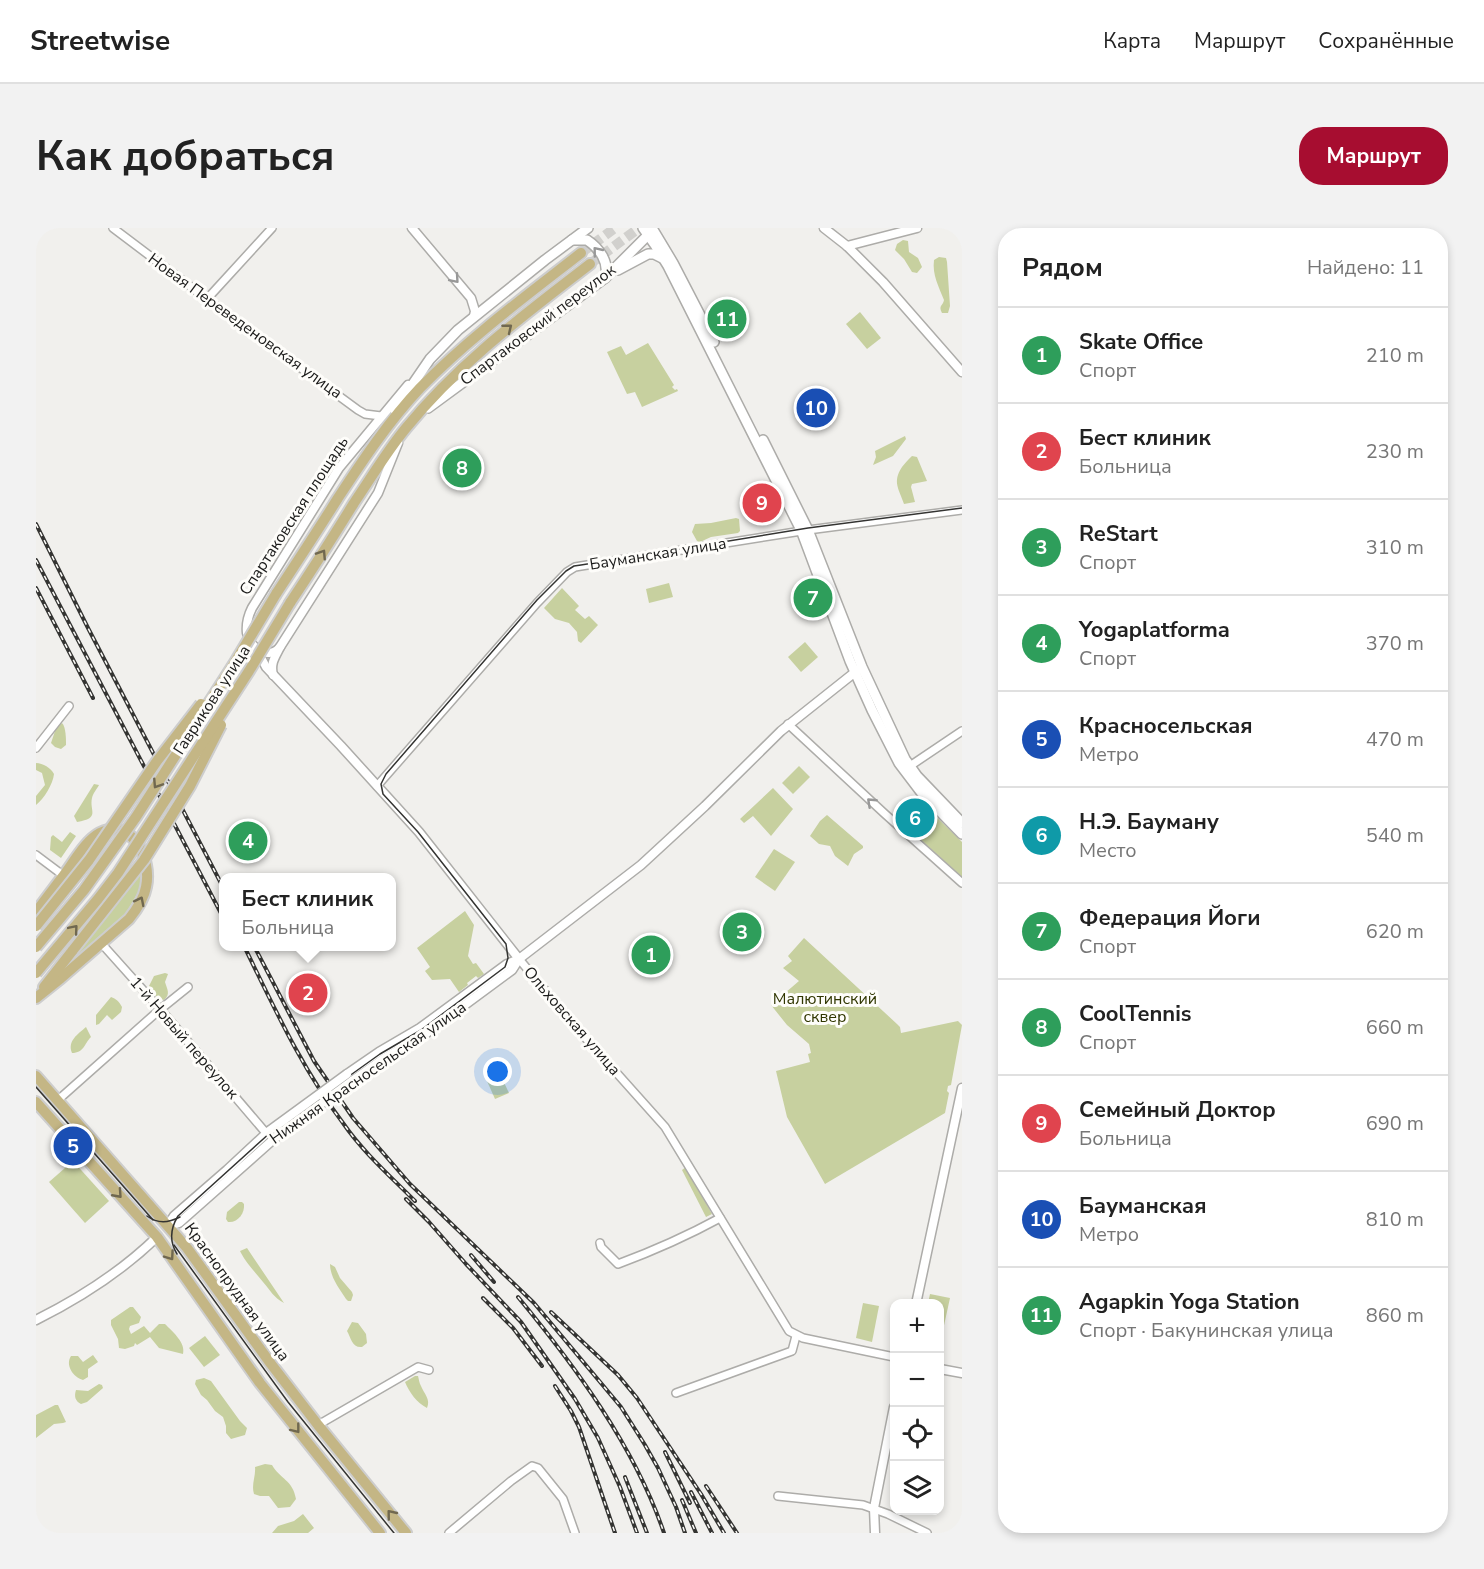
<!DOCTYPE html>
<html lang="ru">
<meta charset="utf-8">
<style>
body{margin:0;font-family:"Nunito Sans",sans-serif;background:#f2f2f2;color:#222}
.controls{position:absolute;right:18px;bottom:18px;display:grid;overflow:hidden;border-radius:12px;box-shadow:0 3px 9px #0003}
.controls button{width:54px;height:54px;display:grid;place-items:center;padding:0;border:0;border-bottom:2px solid #e0e0e0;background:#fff;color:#222;font:30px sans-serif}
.you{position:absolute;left:462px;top:844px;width:21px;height:21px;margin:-15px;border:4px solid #fff;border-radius:50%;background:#1a73e8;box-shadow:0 0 0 9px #1a73e833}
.badge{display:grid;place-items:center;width:39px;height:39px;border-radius:50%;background:#a70d30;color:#fff;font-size:20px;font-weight:700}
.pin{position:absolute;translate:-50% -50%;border:3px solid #fff;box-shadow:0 2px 6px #0006}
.popup{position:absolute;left:183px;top:645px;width:177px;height:78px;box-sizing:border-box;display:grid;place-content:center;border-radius:12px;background:#fff;filter:drop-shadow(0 2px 4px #0005);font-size:20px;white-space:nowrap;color:#767676}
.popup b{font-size:22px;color:#222}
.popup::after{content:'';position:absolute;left:50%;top:100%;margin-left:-12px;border:12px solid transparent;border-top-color:#fff}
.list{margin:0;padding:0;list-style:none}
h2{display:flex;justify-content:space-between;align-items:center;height:78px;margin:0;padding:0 24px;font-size:26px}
h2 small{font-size:20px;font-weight:400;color:#767676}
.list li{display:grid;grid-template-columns:39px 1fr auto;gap:18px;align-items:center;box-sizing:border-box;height:96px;padding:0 24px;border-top:2px solid #e0e0e0}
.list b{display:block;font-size:22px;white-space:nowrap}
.list p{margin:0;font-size:20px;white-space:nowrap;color:#767676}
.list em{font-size:20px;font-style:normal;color:#767676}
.icon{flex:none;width:33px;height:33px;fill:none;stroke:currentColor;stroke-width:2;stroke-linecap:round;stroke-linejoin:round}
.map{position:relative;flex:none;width:926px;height:1305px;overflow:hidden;border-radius:24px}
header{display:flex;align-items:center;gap:36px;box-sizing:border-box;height:84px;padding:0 30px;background:#fff;border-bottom:2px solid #e0e0e0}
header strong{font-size:28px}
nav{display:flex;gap:33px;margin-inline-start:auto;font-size:21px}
.intro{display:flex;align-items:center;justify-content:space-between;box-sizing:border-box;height:144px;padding:0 36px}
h1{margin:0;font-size:42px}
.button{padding:15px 27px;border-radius:24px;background:#a70d30;color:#fff;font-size:21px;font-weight:700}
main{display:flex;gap:36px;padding:0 36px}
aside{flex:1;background:#fff;border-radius:24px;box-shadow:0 3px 9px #0003}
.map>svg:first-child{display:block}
</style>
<header>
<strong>Streetwise</strong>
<nav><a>Карта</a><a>Маршрут</a><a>Сохранённые</a></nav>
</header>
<div class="intro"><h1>Как добраться</h1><a class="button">Маршрут</a></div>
<main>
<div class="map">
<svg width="926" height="1305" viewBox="0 0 926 1305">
<rect width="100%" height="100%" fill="#f1f0ed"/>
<!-- green -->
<g fill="#c7d09f">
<path d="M867,12L872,13L873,24L882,30L886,39L881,45L876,44L868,31L859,22L861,16Z"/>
<path d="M903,29L910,30L911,34L914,78L912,85H906C902,77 907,78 908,72C903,59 896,47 898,32Z"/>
<path d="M824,84L845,110L831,121L810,96Z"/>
<path d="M612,115L638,157L636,159L639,162L641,161L642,163L606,179L599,164L591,166L571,124L585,118L590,127Z"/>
<path d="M869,208L870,211L857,228L837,237L840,229L839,223Z"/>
<path d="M876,228L881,229L891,253L876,256L875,259L879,274L868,276C863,261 856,254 866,239C869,235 872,232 876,228Z"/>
<path d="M700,290L703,291L704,303L702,305L675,309L664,314L661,313L656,304L659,296L675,295Z"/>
<path d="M633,355L637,369L613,375L610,361Z"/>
<path d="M526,360L543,378L539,382L549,391L553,388L562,397L545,415L542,413L541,404L533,395L519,391L508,380Z"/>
<path d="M769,414L782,429L765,444L752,429Z"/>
<path d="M26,495C30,499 30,511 30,517L25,521L19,519L15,515L20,500Z"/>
<path d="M0,535C7,535 15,540 18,546C17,556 8,571 0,577V568L9,557L6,545L0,542Z"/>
<path d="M763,538L774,549L757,566L746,555Z"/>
<path d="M58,556L63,557C61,561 57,565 56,570C53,583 65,590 41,594L38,588Z"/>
<path d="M737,560L757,581L735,608L717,588L708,595L704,591Z"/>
<path d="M882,571L926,614V649L862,591Z"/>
<path d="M791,587L827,618V620L818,626L812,638L799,628L794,618L783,616L774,608L784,593Z"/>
<path d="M34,604L40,608L25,630L14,622L15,609L17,607L26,614Z"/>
<path d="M738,621L759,634L739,663L719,649Z"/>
<path d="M104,641L105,653L103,663L90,685L19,747Z"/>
<path d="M429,683L438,697L432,728L437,736L440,735L448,746L442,750L440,748L431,755L432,757L423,764L414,751L396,752L389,743L394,739L381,720Z"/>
<path d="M768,710L861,796L864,799L865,805L922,793L926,797L915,857L912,858L911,863L913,865L909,885L789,956L751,889L740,843L774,834L772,826L775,825L773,816L751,797L735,777L763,753L747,740L756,733L752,728Z"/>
<path d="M129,745L132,746L129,754C131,761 135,766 128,772C121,771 115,764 113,758L118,748Z"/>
<path d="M75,769C80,771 83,773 86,779L85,784L76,792L71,787L63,796L60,797V787Z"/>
<path d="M50,799L55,809C48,816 48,825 36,825C31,813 42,806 50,799Z"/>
<path d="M464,846L473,865L459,871L451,853Z"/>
<path d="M37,933L73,973L49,995L13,954Z"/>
<path d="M650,939L676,986L670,989L646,942Z"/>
<path d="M203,974H206L208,976C209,985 202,995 192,994L190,991L191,984Z"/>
<path d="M211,1020L248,1075C237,1069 235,1063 227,1054C219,1044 211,1036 205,1025L204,1023Z"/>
<path d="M294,1036L299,1039L304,1050L316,1064L317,1067L315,1073H312L310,1071C303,1060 294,1049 294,1036Z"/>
<path d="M894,1066L914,1070L907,1102L904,1101V1076L892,1075Z"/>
<path d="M827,1075L843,1078L836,1114L820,1110Z"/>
<path d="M94,1079H97L105,1089L103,1095L94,1098L93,1101L95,1106L108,1098L114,1105L123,1096H129C137,1104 150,1115 147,1126L123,1120L114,1109L101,1117L99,1115L98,1118L89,1121L83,1120L82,1111L75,1097V1092Z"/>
<path d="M316,1094L322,1095L330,1106L331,1115L326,1119C316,1120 315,1110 311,1103Z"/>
<path d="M169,1108L184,1127L168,1139L153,1120Z"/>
<path d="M57,1127L62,1134L52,1141V1149L47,1152C37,1149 29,1137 35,1128H42L47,1134Z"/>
<path d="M379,1148H382C383,1151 383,1155 385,1158C388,1166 395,1171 391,1180C381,1175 373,1164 369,1154Z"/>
<path d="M168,1150L175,1153L204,1193L211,1200L209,1207L195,1211L190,1205V1198L187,1189L179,1183L171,1172L165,1167L159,1156L160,1152Z"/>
<path d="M63,1156L66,1157L67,1160L51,1174L45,1176C39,1173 38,1168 40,1162L52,1163Z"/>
<path d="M19,1177H22L30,1194L27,1195L18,1196L0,1210V1187Z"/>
<path d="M229,1236L236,1237C244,1251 257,1252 260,1271L254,1279L242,1280L233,1268H224L218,1266C215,1257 220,1248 219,1239Z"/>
<path d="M267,1286L278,1300L272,1305H236L242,1298L258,1293Z"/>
</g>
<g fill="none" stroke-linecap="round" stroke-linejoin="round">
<!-- primary-tunnel -->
<g stroke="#d1d0cd" stroke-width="10" stroke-dasharray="10 5" stroke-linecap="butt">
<path d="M545,25L579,0"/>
<path d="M554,36L603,0"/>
</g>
<defs>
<g id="minor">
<path d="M77,0L171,71L322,182L329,186L345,188"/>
<path d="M171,71L236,0"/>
<path d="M752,496L849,586L926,655"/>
<path d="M0,520L33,478"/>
<path d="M871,540L926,503"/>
<path d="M341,558L501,375L531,344L539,339L545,338L772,302L926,282"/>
<path d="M0,627L28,648"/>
<path d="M65,715L125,782L230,905"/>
<path d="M483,731L545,805L629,899L753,1103L767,1110L858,1129"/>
<path d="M22,872L121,784L152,759"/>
<path d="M564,1015L565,1019L582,1036C617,1023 651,1008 684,990"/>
<path d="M640,1165L756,1123L760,1108"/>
<path d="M282,1197L382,1139L393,1142"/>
<path d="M742,1268L827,1277L852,1286L891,1305"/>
<path d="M413,1305L475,1253L496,1238L502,1240L527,1271L539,1305"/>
</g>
<g id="tertiary">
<path d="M376,0L435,70L439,83L438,88"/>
<path d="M788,0L811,18L847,54L926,144"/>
<path d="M811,18L881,0"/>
<path d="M244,419C232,433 214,420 211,405C210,396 212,388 216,380L303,240L372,157"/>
<path d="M220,420L230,439L305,518L383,604L483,731"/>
<path d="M237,447C234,435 239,429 244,419L342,265L362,215"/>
<path d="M311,846L343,824L384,800L471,736L483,731L605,637L669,578L745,503L823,441"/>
<path d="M316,853L347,831L388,807L476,742L483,731"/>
<path d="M132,997L138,988L191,942L233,903"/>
<path d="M132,997L143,995L239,910"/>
<path d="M880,1076L926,860"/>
<path d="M0,1092C44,1070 86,1043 121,1009"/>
<path d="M904,1141L926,1145"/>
<path d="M839,1305L838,1280L858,1179"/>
</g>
<g id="secondary">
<path d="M607,0L619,17L632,38L765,302L814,433L836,482L863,535L885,564L926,606"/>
<path d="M616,0L637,35L678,114"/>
<path d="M536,12H551C563,20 574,34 569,50"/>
<path d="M582,42L612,26H618L626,30"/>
<path d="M392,180L569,50L616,3"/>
<path d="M359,182L394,131L422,102L509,32L552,0"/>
<path d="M727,212L772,302L826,439L869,531L881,548L926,595"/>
</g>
<g id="primary">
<path d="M240,366C261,334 282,302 302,270C327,232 352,194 384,160C433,110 490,68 545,25"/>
<path d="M254,375C276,342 297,309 318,275C335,250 351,223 370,200C424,134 487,88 554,36"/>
<path d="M0,684C9,672 19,659 28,647C38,634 49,613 64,605C97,589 116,632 110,659C108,671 101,681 93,691L25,750L0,770"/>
<path d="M8,759L37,722"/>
<path d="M0,848L151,1020L235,1136L282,1197L370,1305"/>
<path d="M0,874L121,1009L224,1155L344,1305"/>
</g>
</defs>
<!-- minor casing -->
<use href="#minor" stroke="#adaca9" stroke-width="10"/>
<!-- tertiary casing -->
<use href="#tertiary" stroke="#adaca9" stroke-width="11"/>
<!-- secondary casing -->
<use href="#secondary" stroke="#adaca9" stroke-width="12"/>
<!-- primary casing -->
<use href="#primary" stroke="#cdcdcd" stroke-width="14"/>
<!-- minor -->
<use href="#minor" stroke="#fff" stroke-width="7"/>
<!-- tertiary -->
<use href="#tertiary" stroke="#fff" stroke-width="8"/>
<!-- secondary -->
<use href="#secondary" stroke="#fff" stroke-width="9"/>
<!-- primary -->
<use href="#primary" stroke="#c4b685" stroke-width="10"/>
<!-- tram -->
<g stroke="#343432" stroke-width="1.5">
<path d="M0,859L117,992"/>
<path d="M111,988C122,996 132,995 144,989"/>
<path d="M138,1017L252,1174L358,1305"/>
<path d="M141,1026C133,1013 134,1001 142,988L235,904L344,826L385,802L469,739L472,730L470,716L382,604L347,566L345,556L350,546L501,372L530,343L538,338L545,337L772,300L926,280"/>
</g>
<defs>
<g id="rail">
<path d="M0,296L52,400L188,661"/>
<path d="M0,332L188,691"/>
<path d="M0,360L57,470"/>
<path d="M208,718C238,779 266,841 307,895C327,924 354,948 379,973"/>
<path d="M218,718L278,833L317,890L374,956L498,1075L585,1179L609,1217L622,1240L640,1279L649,1305"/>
<path d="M370,971L393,994L430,1036L485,1094L539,1171L562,1210L584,1259L601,1305"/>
<path d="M435,1027L458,1054"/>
<path d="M482,1069C539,1138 599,1219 628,1305"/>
<path d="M447,1070L477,1100L506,1138"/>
<path d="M515,1084L582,1147L601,1170L665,1266L688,1305"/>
<path d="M519,1158L535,1183L543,1199L579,1305"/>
<path d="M629,1224L654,1275"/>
<path d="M589,1249L611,1305"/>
<path d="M670,1258L701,1305"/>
<path d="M655,1264L676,1305"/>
<path d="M646,1272L660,1305"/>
</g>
</defs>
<!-- rail casing -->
<use href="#rail" stroke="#343432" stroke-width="4"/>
<!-- rail -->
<use href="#rail" stroke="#fefdfa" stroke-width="1.5" stroke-dasharray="4.5" stroke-linecap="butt"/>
<defs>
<g id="tertiary-bridge">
<path d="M233,903L311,846"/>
<path d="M239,910L316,853"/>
</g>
<g id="primary-bridge">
<path d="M0,698L53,632L121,533L165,476"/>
<path d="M0,719L48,662L100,589L198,436L240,366"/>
<path d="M37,722L108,632L154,558L185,497"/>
<path d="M0,745L62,671L82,645L213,443L254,375"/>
</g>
</defs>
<!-- tertiary-bridge casing -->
<use href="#tertiary-bridge" stroke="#adaca9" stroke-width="11" stroke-linecap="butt"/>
<!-- primary-bridge casing -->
<use href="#primary-bridge" stroke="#cdcdcd" stroke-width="14" stroke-linecap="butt"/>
<!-- tertiary-bridge -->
<use href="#tertiary-bridge" stroke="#fff" stroke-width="8"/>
<!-- primary-bridge -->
<use href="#primary-bridge" stroke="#c4b685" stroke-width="10"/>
</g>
<!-- one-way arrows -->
<defs><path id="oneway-chevron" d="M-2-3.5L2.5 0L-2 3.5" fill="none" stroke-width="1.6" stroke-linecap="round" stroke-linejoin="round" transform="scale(1.5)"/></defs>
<g stroke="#989898">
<use href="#oneway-chevron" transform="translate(561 23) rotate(-129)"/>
<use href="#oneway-chevron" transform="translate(419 51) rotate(49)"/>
<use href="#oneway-chevron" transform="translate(835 574) rotate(-137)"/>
</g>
<g stroke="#706850">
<use href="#oneway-chevron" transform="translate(472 100) rotate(-39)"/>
<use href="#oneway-chevron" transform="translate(286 326) rotate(-57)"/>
<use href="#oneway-chevron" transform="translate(121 556) rotate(123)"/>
<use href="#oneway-chevron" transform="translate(104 673) rotate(-63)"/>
<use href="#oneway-chevron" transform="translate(38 701) rotate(-50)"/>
<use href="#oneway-chevron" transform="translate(82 966) rotate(48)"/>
<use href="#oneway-chevron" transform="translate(134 1028) rotate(55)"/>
<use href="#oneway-chevron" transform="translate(260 1201) rotate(52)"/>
<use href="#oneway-chevron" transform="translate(355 1286) rotate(-129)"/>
</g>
<g text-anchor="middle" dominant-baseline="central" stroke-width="6" stroke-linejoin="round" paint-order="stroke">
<!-- street labels -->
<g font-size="16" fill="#1b1b1a" stroke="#fefdfa">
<text transform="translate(502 97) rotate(-37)">Спартаковский переулок</text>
<text transform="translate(209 98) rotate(36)">Новая Переведеновская улица</text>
<text transform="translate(258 288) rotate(-57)">Спартаковская площадь</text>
<text transform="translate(622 326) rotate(-9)">Бауманская улица</text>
<text transform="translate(176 472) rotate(-57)">Гаврикова улица</text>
<text transform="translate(536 793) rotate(49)">Ольховская улица</text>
<text transform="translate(148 810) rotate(49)">1-й Новый переулок</text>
<text transform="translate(332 845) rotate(-35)">Нижняя Красносельская улица</text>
<text transform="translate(201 1064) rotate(54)">Краснопрудная улица</text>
</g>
<!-- park labels -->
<g font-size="16" fill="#303600" stroke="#fefdfa">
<text x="789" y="771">Малютинский<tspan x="789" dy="18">сквер</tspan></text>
</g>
</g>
</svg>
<div class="controls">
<button>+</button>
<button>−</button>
<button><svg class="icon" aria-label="locate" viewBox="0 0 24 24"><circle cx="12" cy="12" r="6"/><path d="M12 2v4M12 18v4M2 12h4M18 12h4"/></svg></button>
<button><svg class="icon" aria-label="layers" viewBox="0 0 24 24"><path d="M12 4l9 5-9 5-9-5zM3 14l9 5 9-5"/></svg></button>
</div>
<div class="you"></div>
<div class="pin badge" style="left:615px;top:727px;background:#2e9e5b">1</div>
<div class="pin badge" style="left:272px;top:765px;background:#e0444e">2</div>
<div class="popup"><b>Бест клиник</b>Больница</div>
<div class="pin badge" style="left:706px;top:704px;background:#2e9e5b">3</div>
<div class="pin badge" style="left:212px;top:613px;background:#2e9e5b">4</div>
<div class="pin badge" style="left:37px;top:918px;background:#1a4fb4">5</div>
<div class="pin badge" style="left:879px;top:590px;background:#0f9aa8">6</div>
<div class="pin badge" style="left:777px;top:370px;background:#2e9e5b">7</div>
<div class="pin badge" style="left:426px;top:240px;background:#2e9e5b">8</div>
<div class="pin badge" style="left:726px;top:275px;background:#e0444e">9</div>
<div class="pin badge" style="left:780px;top:180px;background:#1a4fb4">10</div>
<div class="pin badge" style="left:691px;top:91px;background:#2e9e5b">11</div>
</div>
<aside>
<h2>Рядом<small>Найдено: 11</small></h2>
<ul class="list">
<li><span class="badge" style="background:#2e9e5b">1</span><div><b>Skate Office</b><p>Спорт</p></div><em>210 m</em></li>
<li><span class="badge" style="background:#e0444e">2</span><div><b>Бест клиник</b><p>Больница</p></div><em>230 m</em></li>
<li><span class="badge" style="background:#2e9e5b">3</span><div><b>ReStart</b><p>Спорт</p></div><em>310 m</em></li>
<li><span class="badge" style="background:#2e9e5b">4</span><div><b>Yogaplatforma</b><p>Спорт</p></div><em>370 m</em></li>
<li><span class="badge" style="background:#1a4fb4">5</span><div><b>Красносельская</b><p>Метро</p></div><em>470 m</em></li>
<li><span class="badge" style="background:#0f9aa8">6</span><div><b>Н.Э. Бауману</b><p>Место</p></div><em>540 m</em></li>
<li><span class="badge" style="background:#2e9e5b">7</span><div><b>Федерация Йоги</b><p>Спорт</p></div><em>620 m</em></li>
<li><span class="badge" style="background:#2e9e5b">8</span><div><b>CoolTennis</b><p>Спорт</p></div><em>660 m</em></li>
<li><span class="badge" style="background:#e0444e">9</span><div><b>Семейный Доктор</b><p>Больница</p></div><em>690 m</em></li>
<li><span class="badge" style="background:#1a4fb4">10</span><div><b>Бауманская</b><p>Метро</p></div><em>810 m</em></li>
<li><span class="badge" style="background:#2e9e5b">11</span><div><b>Agapkin Yoga Station</b><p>Спорт · Бакунинская улица</p></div><em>860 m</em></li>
</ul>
</aside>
</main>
